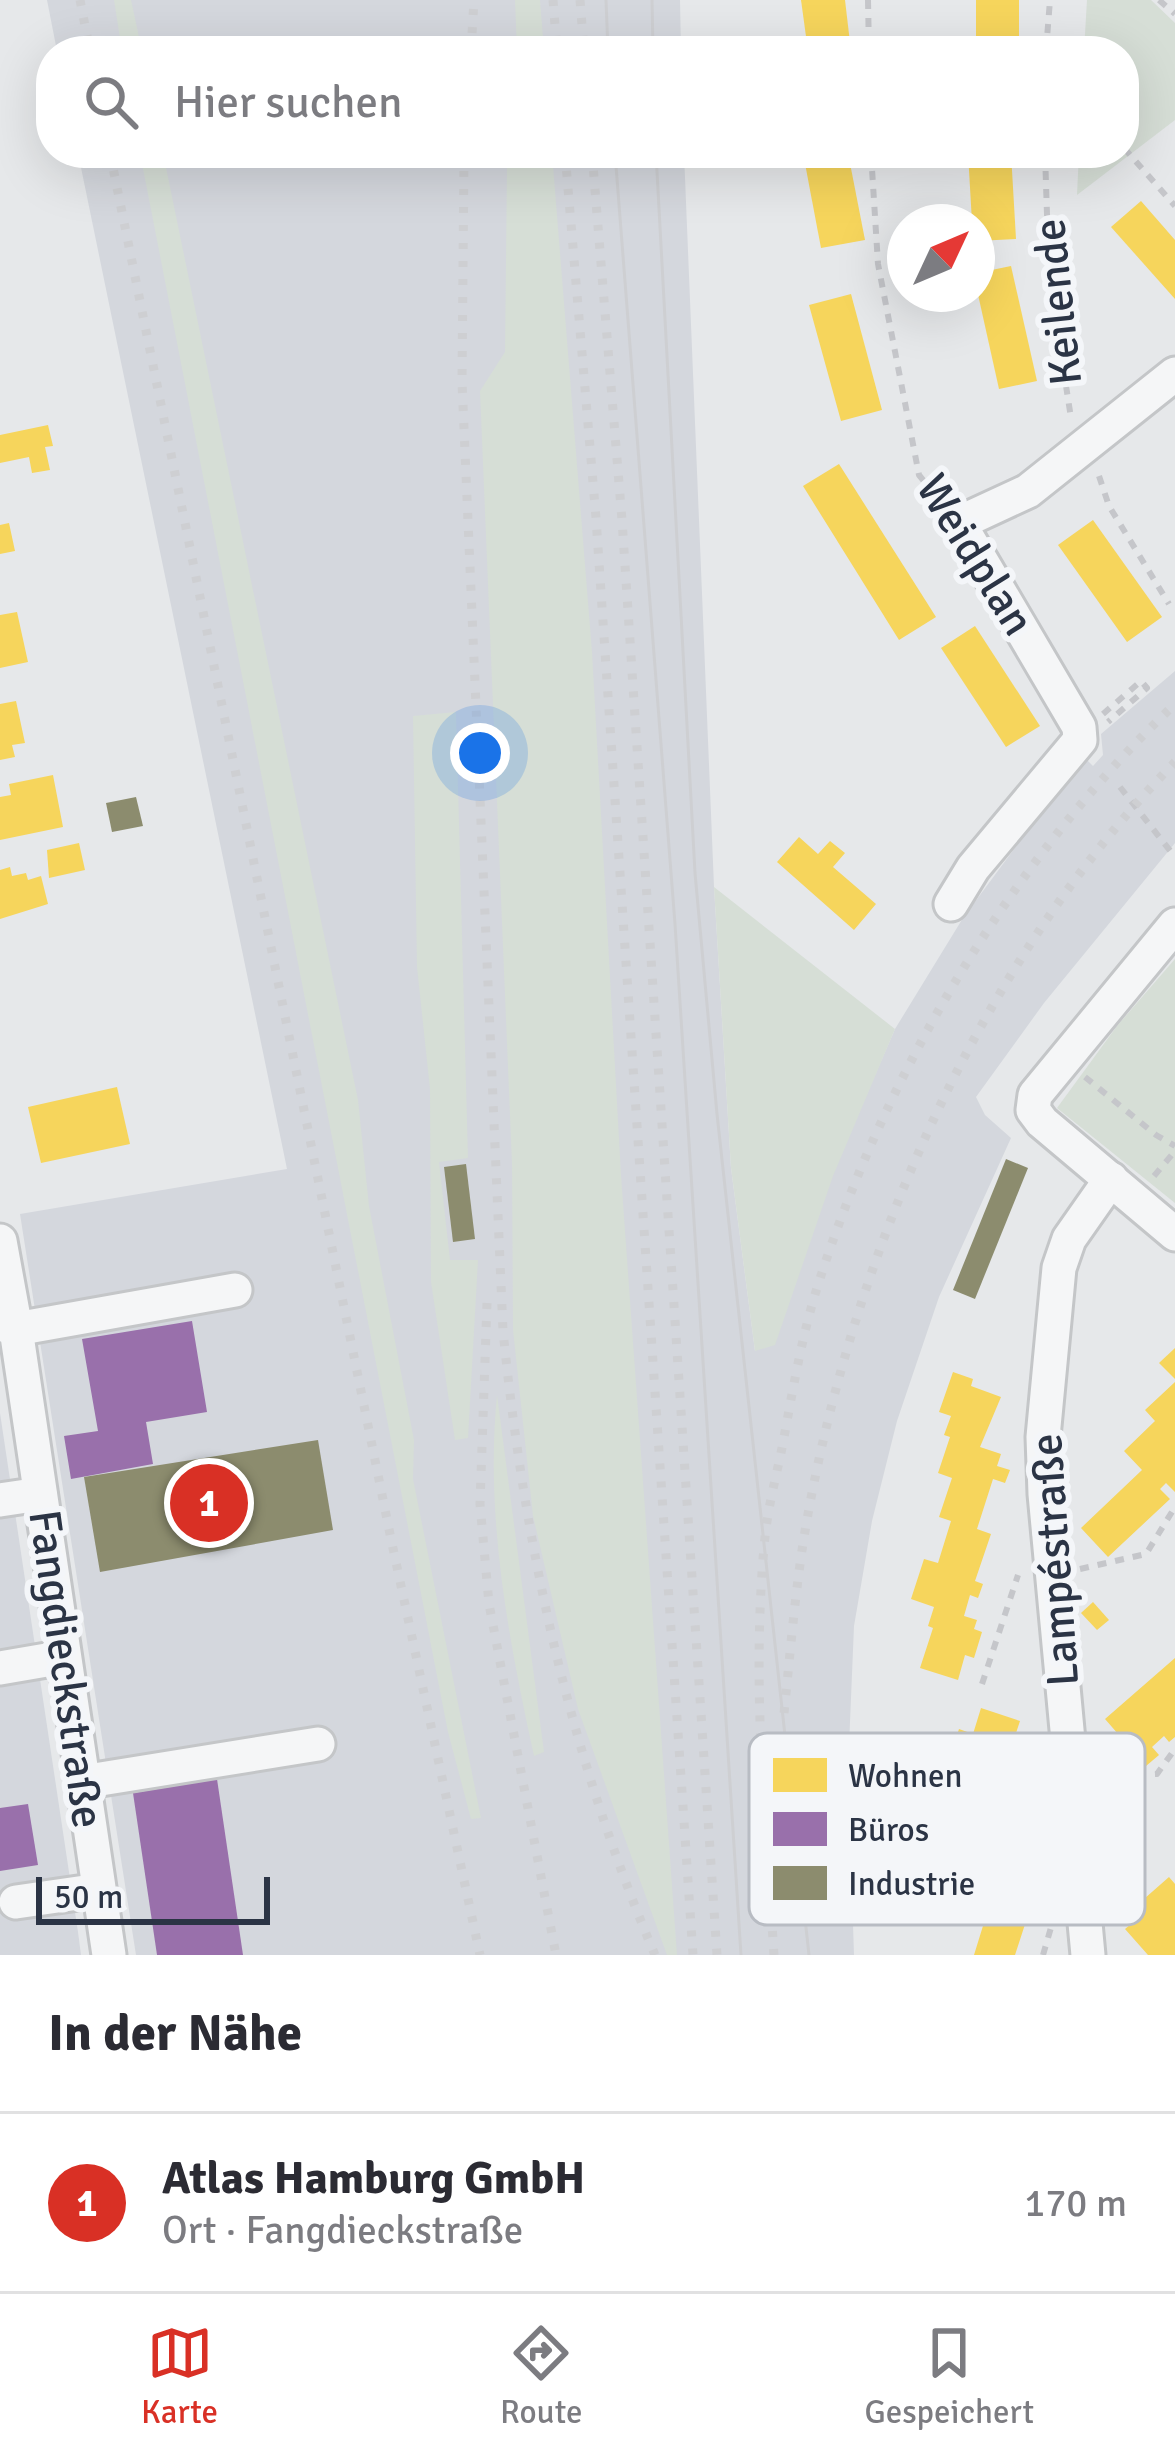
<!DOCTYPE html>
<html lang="de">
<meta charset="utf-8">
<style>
body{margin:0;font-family:Signika,sans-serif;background:#f2f2f3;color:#2b2b33}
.compass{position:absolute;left:887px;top:204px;width:108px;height:108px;border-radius:50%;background:#fff;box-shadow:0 12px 48px #0002;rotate:46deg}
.scale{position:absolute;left:36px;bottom:30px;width:234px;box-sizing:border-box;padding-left:12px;border:6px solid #2b3445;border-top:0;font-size:33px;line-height:42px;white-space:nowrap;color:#2b3445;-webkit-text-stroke:9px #f4f6f9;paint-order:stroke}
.you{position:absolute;left:480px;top:753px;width:42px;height:42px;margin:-30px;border:9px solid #fff;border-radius:50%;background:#1a73e8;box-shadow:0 0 0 18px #1a73e833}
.badge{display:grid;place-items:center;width:78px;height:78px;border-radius:50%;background:#d93025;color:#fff;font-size:39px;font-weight:700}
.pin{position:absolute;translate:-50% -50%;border:6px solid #fff;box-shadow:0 3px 12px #0006}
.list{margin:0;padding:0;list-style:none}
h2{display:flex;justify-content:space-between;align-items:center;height:156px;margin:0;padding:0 48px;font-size:51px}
h2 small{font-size:39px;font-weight:400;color:#7c7c81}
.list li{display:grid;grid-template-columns:78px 1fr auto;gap:36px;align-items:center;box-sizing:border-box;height:180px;padding:0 48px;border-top:3px solid #e1e1e2}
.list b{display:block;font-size:45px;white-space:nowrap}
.list p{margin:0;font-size:39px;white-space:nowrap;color:#7c7c81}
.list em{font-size:39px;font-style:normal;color:#7c7c81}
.icon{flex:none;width:66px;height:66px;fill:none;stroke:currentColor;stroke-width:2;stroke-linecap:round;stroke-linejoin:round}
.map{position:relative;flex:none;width:1175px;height:1955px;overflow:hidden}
.search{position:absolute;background:#fff;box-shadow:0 12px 48px #0002;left:36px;right:36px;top:36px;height:132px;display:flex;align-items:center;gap:30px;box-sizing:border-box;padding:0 42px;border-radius:48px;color:#7c7c81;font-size:45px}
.sheet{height:336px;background:#fff}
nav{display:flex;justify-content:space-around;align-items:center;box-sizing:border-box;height:168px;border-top:3px solid #e1e1e2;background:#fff;font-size:33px;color:#7c7c81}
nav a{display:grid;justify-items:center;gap:6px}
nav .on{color:#d93025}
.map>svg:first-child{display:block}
</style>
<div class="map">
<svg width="1175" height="1955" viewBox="0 0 1175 1955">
<rect width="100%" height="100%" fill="#e6e8ea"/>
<!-- built -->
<g fill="#d4d7dd">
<path d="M47,0H680L681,51H57Z"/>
<path d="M78,153H684L714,887L731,1168L755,1351L895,1029L963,918L1083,756L1093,766L1103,755L1101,734L1175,671V843L1044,1003L976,1097L985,1115L1011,1138L939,1297L897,1421L872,1521L854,1626L848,1770L854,1955H136L20,1214L287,1169Z"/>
<path d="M0,1413L78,1932L81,1955H0Z"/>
</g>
<!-- green -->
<g fill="#d6ded6">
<path d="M114,0H131L142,51H122Z"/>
<path d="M515,0H540L544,51H517Z"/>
<path d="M1087,0H1151L1175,23V120L1077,195L1079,153H1124V51H1084Z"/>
<path d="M140,153H163L358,1100L369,1206L414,1440L413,1479L481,1818L471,1819L448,1732Z"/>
<path d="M512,153H552L592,652L621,1175L677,1955H667L578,1709L533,1516L513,1330L512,1164L480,391L505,352L507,168Z"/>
<path d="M456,712L468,1158L439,1162L450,1260H478L468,1438L455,1440L431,1282L430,1089L417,967L413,716Z"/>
<path d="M714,887L895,1029L833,1176L775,1345L755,1351L731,1168Z"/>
<path d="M1175,959V1203L1057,1108L1117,1026Z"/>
<path d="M497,1395L544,1752L534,1756C508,1637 485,1516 497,1395Z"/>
</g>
<!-- homes -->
<g fill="#f6d55c">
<path d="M801,0H845L851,51H808Z"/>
<rect x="976" y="0" width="43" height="51"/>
<path d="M803,153H848L865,240L821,248Z"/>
<path d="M968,153H1011L1016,239L977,241V222H972Z"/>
<path d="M1141,201L1175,240V299L1111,227Z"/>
<path d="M1011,266L1037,381L999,389L977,290V273Z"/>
<path d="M851,294L882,410L841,421L809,305Z"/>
<path d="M48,425L53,446L45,447L50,470L32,473L29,457L0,463V435Z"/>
<path d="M839,464L936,617L899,640L803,486Z"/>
<path d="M1093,520L1162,617L1127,642L1058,545Z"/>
<path d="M9,523L15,551L0,554V525Z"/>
<path d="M17,612L28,662L0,668V615Z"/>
<path d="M975,626L1040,726L1006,747L941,648Z"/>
<path d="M16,701L25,743L12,745L15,757L0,760V704Z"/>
<path d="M53,775L63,827L0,840V797L11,795L9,784Z"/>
<path d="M799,837L818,854L830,841L845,853L833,867L876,904L854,930L777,862Z"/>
<path d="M79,843L85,870L49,878L47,850Z"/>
<path d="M10,867L12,876L26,873L28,880L41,876L48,904L0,919V870Z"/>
<path d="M117,1087L130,1144L41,1163L28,1107Z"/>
<path d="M1175,1348V1379L1159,1363Z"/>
<path d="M953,1372L973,1379L971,1386L1001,1397L980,1447L1001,1454L997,1466L1010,1470L1005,1483L993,1479L977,1529L991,1534L975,1581L983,1584L978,1598L970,1595L964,1616L977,1620L974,1629L982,1632L974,1658L965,1655L958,1680L920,1668L933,1628L928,1626L934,1607L911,1599L924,1559L938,1563L951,1521L939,1517L952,1478L938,1473L950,1437L944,1435L951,1416L939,1412Z"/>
<path d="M1175,1382V1492L1166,1483L1160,1489L1170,1499L1108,1557L1081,1528L1142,1470L1124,1451L1155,1421L1145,1410Z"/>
<path d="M1093,1602L1109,1620L1097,1630L1081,1613Z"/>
<path d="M1175,1658V1737L1169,1742L1164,1736L1152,1747L1159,1755L1146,1766L1105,1719Z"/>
<path d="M981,1708L1020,1721L979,1845L927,1828L947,1769L960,1774L962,1767L948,1762L959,1729L973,1734Z"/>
<path d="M982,1875L1035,1892L1033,1901L1042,1904L1039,1915L1029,1912L1015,1955H974L991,1900L976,1895Z"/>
<path d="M1169,1877L1175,1884V1955H1148L1125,1929L1143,1914L1136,1906Z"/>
</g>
<!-- offices -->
<g fill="#9970ab">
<path d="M192,1321L207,1412L146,1422L153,1464L71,1479L64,1436L98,1431L82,1339Z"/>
<path d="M217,1779L243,1955H157L133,1793Z"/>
<path d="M28,1804L38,1865L0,1871V1808Z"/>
</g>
<!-- industry -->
<g fill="#8c8c6e">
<path d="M136,797L143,826L112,832L106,803Z"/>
<path d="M1006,1159L1028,1168L975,1299L953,1290Z"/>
<path d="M466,1164L475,1239L453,1242L444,1167Z"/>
<path d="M318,1440L333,1530L100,1572L84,1477Z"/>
</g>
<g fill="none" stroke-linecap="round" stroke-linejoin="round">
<defs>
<g id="minor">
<path d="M951,904L973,868L1080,740L1079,727L959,523L1028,491L1175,374"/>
<path d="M1175,925L1035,1095L1033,1110L1042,1122L1175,1234"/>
<path d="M0,1241L16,1329L109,1955"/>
<path d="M0,1324L16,1329L235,1290"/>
<path d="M0,1500L40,1494"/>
<path d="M0,1668L64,1657"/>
<path d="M82,1782L318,1744"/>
<path d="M16,1902L99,1890"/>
<path d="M1088,1955L1045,1494L1043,1437L1059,1268L1069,1239L1111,1179"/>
</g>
</defs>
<!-- minor casing -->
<use href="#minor" stroke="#c4c6c8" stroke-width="39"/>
<!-- path -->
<g stroke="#c5c6ca" stroke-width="6" stroke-dasharray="9 9" stroke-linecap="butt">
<path d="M868,0L869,51"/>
<path d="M1159,0L1175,14"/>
<path d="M1046,51L1050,0"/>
<path d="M1124,148L1175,206"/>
<path d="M871,153L878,264L919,475L941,502"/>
<path d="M1045,153L1049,276L1071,418"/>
<path d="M1099,476L1109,506L1169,604"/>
<path d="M1103,714L1141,681L1147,688L1108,722"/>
<path d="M1120,787L1175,857"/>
<path d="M1085,1077L1156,1135L1175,1146"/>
<path d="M1154,1176L1175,1151"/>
<path d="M1080,1569L1146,1554L1175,1507"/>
<path d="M982,1684L1018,1575"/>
<path d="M1101,1776L1157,1774L1175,1749"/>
<path d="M1008,1843L1036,1755"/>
<path d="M1043,1955L1052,1924"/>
</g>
<!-- minor -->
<use href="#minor" stroke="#f5f6f7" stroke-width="33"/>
<!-- tram -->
<g stroke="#cecfd2" stroke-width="3">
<path d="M606,0L608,51"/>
<path d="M652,0L653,51"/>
<path d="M615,153L675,924L741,1955"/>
<path d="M656,153L695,873L717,1114L809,1955"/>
</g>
<!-- rail -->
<g stroke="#cecfd2" stroke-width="9" stroke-dasharray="6 12" stroke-linecap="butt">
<path d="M80,0L90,51"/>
<path d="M553,0L557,51"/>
<path d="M580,0L584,51"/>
<path d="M471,51L474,0"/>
<path d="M110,153L391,1539L480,1955"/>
<path d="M464,153L462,382L503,1331C525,1549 569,1753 655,1955"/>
<path d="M565,153L596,518L693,1955"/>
<path d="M592,153L622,520L717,1955"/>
<path d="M487,1303L480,1504L489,1604L556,1955"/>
<path d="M784,1713C791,1646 796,1579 808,1514C857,1245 982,959 1175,762"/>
<path d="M774,1955C765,1816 751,1677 765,1537C768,1507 776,1477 782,1448C792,1395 801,1339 817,1288C884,1075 1012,858 1175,704"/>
</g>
</g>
<g text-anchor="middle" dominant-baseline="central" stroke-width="12" stroke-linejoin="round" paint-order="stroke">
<!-- street labels -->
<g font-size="45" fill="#2b3445" stroke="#f4f6f9">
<text transform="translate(1058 302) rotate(-96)">Keilende</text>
<text transform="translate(975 555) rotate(58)">Weidplan</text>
<text transform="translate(1055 1560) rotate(-94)">Lampéstraße</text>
<text transform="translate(66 1669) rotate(82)">Fangdieckstraße</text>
</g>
</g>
<!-- legend -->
<rect x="749" y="1733" width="396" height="192" rx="18" fill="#f4f6f9" stroke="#b8bcc3" stroke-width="3"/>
<rect x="773" y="1758" width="54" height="34" fill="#f6d55c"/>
<rect x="773" y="1812" width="54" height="34" fill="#9970ab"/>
<rect x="773" y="1866" width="54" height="34" fill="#8c8c6e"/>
<g font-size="33" fill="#2b3445">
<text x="848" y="1787">Wohnen</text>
<text x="848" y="1841">Büros</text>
<text x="848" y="1895">Industrie</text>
</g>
</svg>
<svg class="compass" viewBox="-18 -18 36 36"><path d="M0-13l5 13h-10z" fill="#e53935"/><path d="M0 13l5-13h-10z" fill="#7c7c81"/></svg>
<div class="scale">50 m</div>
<div class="you"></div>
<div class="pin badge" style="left:209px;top:1503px">1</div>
<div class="search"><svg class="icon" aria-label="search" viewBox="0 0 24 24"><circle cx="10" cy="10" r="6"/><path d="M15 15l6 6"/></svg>Hier suchen</div>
</div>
<section class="sheet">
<h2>In der Nähe<small></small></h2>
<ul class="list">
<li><span class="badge">1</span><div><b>Atlas Hamburg GmbH</b><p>Ort · Fangdieckstraße</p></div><em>170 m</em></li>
</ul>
</section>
<nav>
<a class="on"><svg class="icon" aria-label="map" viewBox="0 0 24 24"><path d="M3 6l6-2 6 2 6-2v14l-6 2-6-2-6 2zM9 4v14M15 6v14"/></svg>Karte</a>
<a><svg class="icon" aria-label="directions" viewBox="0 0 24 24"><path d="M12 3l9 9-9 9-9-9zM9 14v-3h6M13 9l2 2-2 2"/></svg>Route</a>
<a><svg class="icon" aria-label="saved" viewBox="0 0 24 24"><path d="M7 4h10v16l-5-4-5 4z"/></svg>Gespeichert</a>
</nav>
